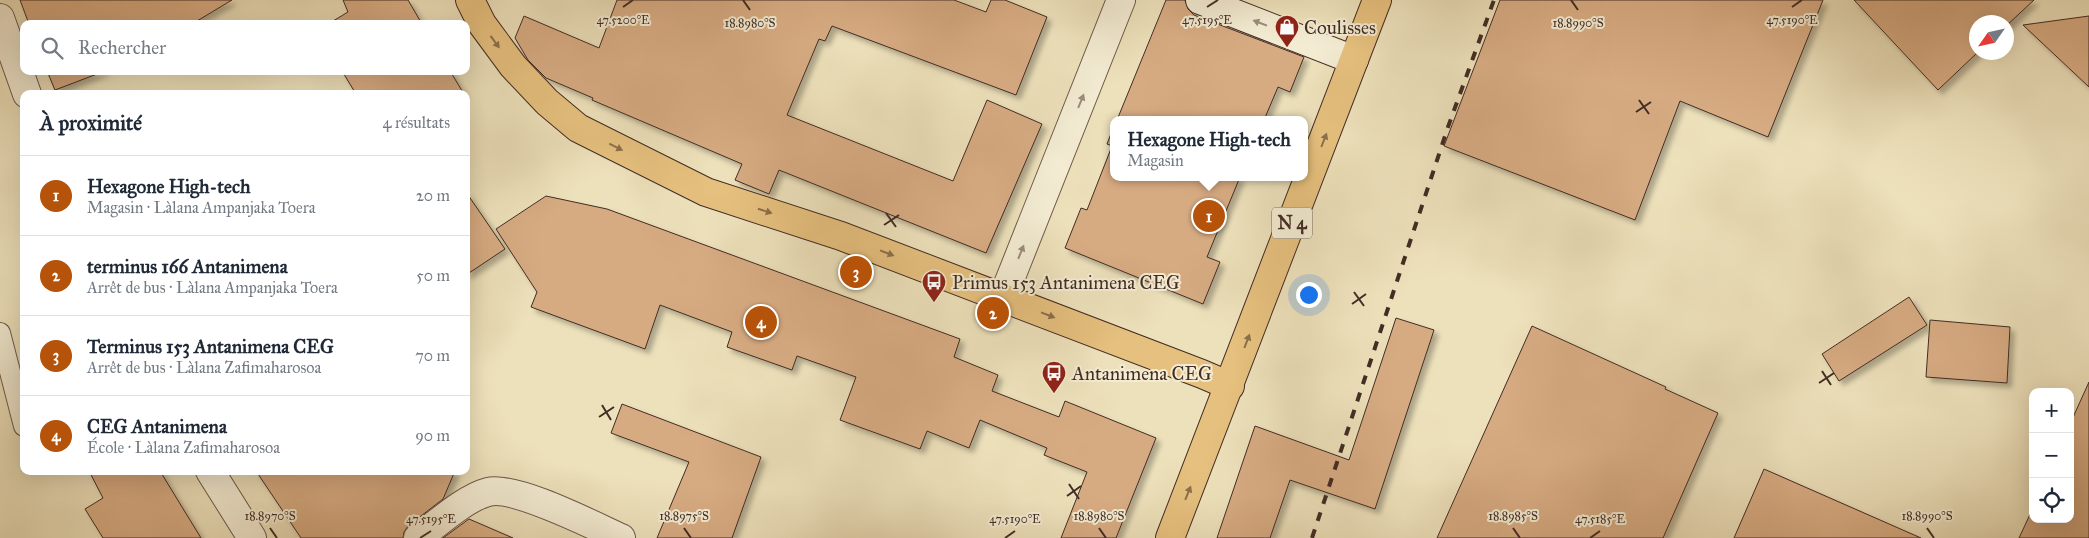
<!DOCTYPE html>
<html lang="fr">
<meta charset="utf-8">
<style>
body{margin:0;font-family:"IM FELL Great Primer",serif;background:#f6f6f7;color:#1f2937}
.controls{position:absolute;right:15px;bottom:15px;display:grid;overflow:hidden;border-radius:10px;box-shadow:0 5px 20px #0002}
.controls button{width:45px;height:45px;display:grid;place-items:center;padding:0;border:0;border-bottom:1px solid #e0e1e3;background:#fff;color:#1f2937;font:25px sans-serif}
.compass{position:absolute;left:1969px;top:15px;width:45px;height:45px;border-radius:50%;background:#fff;box-shadow:0 5px 20px #0002;rotate:236deg}
.you{position:absolute;left:1308px;top:294px;width:18px;height:18px;margin:-12px;border:4px solid #fff;border-radius:50%;background:#1a73e8;box-shadow:0 0 0 8px #1a73e833}
.badge{display:grid;place-items:center;width:32px;height:32px;border-radius:50%;background:#b45309;color:#fff;font-size:16px;font-weight:700}
.pin{position:absolute;translate:-50% -50%;border:2px solid #fff;box-shadow:0 1px 5px #0006}
.popup{position:absolute;left:1110px;top:116px;width:198px;height:65px;box-sizing:border-box;display:grid;place-content:center;border-radius:10px;background:#fff;filter:drop-shadow(0 1px 4px #0005);font-size:16px;white-space:nowrap;color:#747a83}
.popup b{font-size:19px;color:#1f2937}
.popup::after{content:'';position:absolute;left:50%;top:100%;margin-left:-10px;border:10px solid transparent;border-top-color:#fff}
.list{margin:0;padding:0;list-style:none}
h2{display:flex;justify-content:space-between;align-items:center;height:65px;margin:0;padding:0 20px;font-size:21px}
h2 small{font-size:16px;font-weight:400;color:#747a83}
.list li{display:grid;grid-template-columns:32px 1fr auto;gap:15px;align-items:center;box-sizing:border-box;height:80px;padding:0 20px;border-top:1px solid #e0e1e3}
.list b{display:block;font-size:19px;white-space:nowrap}
.list p{margin:0;font-size:16px;white-space:nowrap;color:#747a83}
.list em{font-size:16px;font-style:normal;color:#747a83}
.icon{flex:none;width:28px;height:28px;fill:none;stroke:currentColor;stroke-width:2;stroke-linecap:round;stroke-linejoin:round}
.map{position:relative;flex:none;width:2089px;height:538px;overflow:hidden}
.search{position:absolute;background:#fff;box-shadow:0 5px 20px #0002;left:20px;top:20px;width:450px;height:55px;display:flex;align-items:center;gap:12px;box-sizing:border-box;padding:0 18px;border-radius:10px;color:#747a83;font-size:19px}
.panel{position:absolute;background:#fff;box-shadow:0 5px 20px #0002;left:20px;top:90px;width:450px;height:385px;border-radius:10px}
.map>svg:first-child{display:block}
</style>
<div class="map">
<svg width="2089" height="538" viewBox="0 0 2089 538">
<defs>
<filter id="shadow"><feDropShadow dx="4.5" dy="4.5" stdDeviation="2.5" flood-color="#0004"/></filter>
</defs>
<rect width="100%" height="100%" fill="#ede1bb"/>
<filter id="stains"><feTurbulence type="fractalNoise" baseFrequency=".004" numOctaves="4"/><feColorMatrix values="0 0 0 0 .2 0 0 0 0 .09 0 0 0 0 .02 0 0 0 .5 -.17"/></filter>
<radialGradient id="worn" r=".72"><stop offset=".6" stop-color="#630" stop-opacity="0"/><stop offset="1" stop-color="#630" stop-opacity=".3"/></radialGradient>
<!-- building -->
<g fill="#d7ab82" stroke="#422c24" filter="url(#shadow)">
<path d="M20,0H232L192,24H29Z"/>
<path d="M343,0H408L422,24H328L348,12Z"/>
<path d="M617,0H954L986,12L991,0H1005L1047,17L1016,95L832,26L825,41L819,39L787,115L953,181L987,100L1042,124L986,253L779,170L769,194L735,180L742,164L592,100L593,98L546,78L528,60L515,38L524,16L599,48Z"/>
<path d="M1166,0H1185L1188,9L1194,15L1304,57L1290,92L1278,87L1264,120H1117Z"/>
<path d="M1500,0H1823L1768,137L1680,101L1635,220L1444,146Z"/>
<path d="M1854,0H2034L2006,26V22H1976V52H1978L1938,90Z"/>
<path d="M2089,16V87L2023,25Z"/>
<path d="M47,71H105L55,90Z"/>
<path d="M342,71H450L464,94H356Z"/>
<path d="M1114,126V177H1240L1207,257L1220,262L1203,304L1065,248L1081,208L1087,210L1112,146L1107,144Z"/>
<path d="M466,192L505,249L466,275Z"/>
<path d="M546,196L607,209L960,339L954,357L998,375L992,391L1059,417L1065,401L1156,438L1116,538H1061L1087,472L1044,455L1047,448L980,420L969,448L927,431L920,449L840,420L856,377L797,356L792,370L727,347L732,332L660,305L645,349L531,307L537,292L496,229Z"/>
<path d="M1909,297L1927,325L1839,381L1822,354Z"/>
<path d="M1396,318L1434,330L1375,509L1290,480L1270,538H1217L1255,426L1349,460Z"/>
<path d="M1930,320L2010,327L2007,383L1926,377Z"/>
<path d="M1532,326L1666,387L1665,389L1718,413L1663,538H1437Z"/>
<path d="M2089,382V538H2019L2033,508V519H2070V424Z"/>
<path d="M622,404L761,457L732,538H657L689,462L611,433Z"/>
<path d="M1764,469L1921,538H1734Z"/>
<path d="M89,471H160L201,538H103L85,509L103,498Z"/>
<path d="M256,471H455L443,499L408,526L404,532L403,538H301Z"/>
<path d="M469,519L513,538H443Z"/>
</g>
<g fill="none" stroke-linecap="round" stroke-linejoin="round">
<defs>
<path id="service" d="M0,333L24,426"/>
<g id="minor">
<path d="M1003,297L1121,0"/>
<path d="M418,538C438,523 465,498 488,492C515,485 594,526 621,538"/>
</g>
<g id="tertiary">
<path d="M0,18L27,94"/>
<path d="M210,471L252,538"/>
</g>
<path id="secondary" d="M1200,0L1354,60"/>
<g id="primary">
<path d="M470,0L482,24L513,66L547,102L578,128L706,192L841,236L1202,374L1230,386"/>
<path d="M1170,538L1377,0"/>
</g>
</defs>
<!-- service casing -->
<use href="#service" stroke="#6d594a" stroke-width="22"/>
<!-- minor casing -->
<use href="#minor" stroke="#6d594a" stroke-width="30"/>
<!-- tertiary casing -->
<use href="#tertiary" stroke="#6d594a" stroke-width="30"/>
<!-- secondary casing -->
<use href="#secondary" stroke="#422c24" stroke-width="30"/>
<!-- primary casing -->
<use href="#primary" stroke="#422c24" stroke-width="30"/>
<!-- service -->
<use href="#service" stroke="#f3ecd3" stroke-width="20"/>
<!-- minor -->
<use href="#minor" stroke="#f3ecd3" stroke-width="28"/>
<!-- tertiary -->
<use href="#tertiary" stroke="#f3ecd3" stroke-width="28"/>
<!-- secondary -->
<use href="#secondary" stroke="#f3ecd3" stroke-width="28"/>
<!-- primary -->
<use href="#primary" stroke="#e6c07e" stroke-width="28"/>
<!-- rail -->
<path stroke="#422c24" stroke-width="4" stroke-dasharray="9 9" stroke-linecap="butt" d="M1312,538L1448,127L1494,0"/>
</g>
<!-- one-way arrows -->
<defs><path id="oneway-solid" d="M-6-.8H1V-3.2L6.5 0L1 3.2V.8H-6Z" transform="scale(1.25)"/></defs>
<g fill="#9a8c7c">
<use href="#oneway-solid" transform="translate(1260 23) rotate(-159)"/>
<use href="#oneway-solid" transform="translate(1081 101) rotate(-68)"/>
<use href="#oneway-solid" transform="translate(1021 252) rotate(-68)"/>
</g>
<g fill="#8c6f4c">
<use href="#oneway-solid" transform="translate(495 42) rotate(54)"/>
<use href="#oneway-solid" transform="translate(1324 140) rotate(-69)"/>
<use href="#oneway-solid" transform="translate(616 147) rotate(27)"/>
<use href="#oneway-solid" transform="translate(765 211) rotate(18)"/>
<use href="#oneway-solid" transform="translate(887 253) rotate(21)"/>
<use href="#oneway-solid" transform="translate(1048 315) rotate(21)"/>
<use href="#oneway-solid" transform="translate(1247 341) rotate(-69)"/>
<use href="#oneway-solid" transform="translate(1188 493) rotate(-68)"/>
</g>
<!-- ticks -->
<path fill="none" stroke="#422c24" stroke-width="2" d="M743,0L750,10M1571,0L1578,10M623,7L633,0M1207,7L1218,0M1792,7L1802,0M1639,100L1649,114M1636,112L1651,102M886,213L896,227M884,225L899,215M1354,292L1364,306M1352,304L1366,294M1822,371L1831,385M1819,383L1834,373M602,405L611,420M599,417L614,407M1069,484L1079,499M1067,496L1081,486M270,528L277,538M684,528L691,538M1099,528L1106,538M1513,528L1520,538M1927,528L1934,538M420,538L431,531M1005,538L1015,531M1590,538L1600,531"/>
<!-- icons -->
<defs>
<symbol id="shop-pin" viewBox="-11 -11 22 30"><path d="M0 17L-7.5 6A9.5 9.5 0 1 1 7.5 6Z" fill="#8f2418" stroke="#f3ecd3"/><path d="M-5-2.5h2.3a2.7 3.5 0 0 1 5.4 0H5L5.5 6h-11ZM-1.5-2.5h3a1.5 2.3 0 0 0-3 0Z" fill="#fff"/></symbol>
<symbol id="bus-pin" viewBox="-11 -11 22 30"><path d="M0 17L-7.5 6A9.5 9.5 0 1 1 7.5 6Z" fill="#8f2418" stroke="#f3ecd3"/><path d="M-5-6H5V4H4V6H2V4H-2V6H-4V4H-5ZM-3.5-4V0h7V-4ZM-3.5 1.2v1.5H-2V1.2ZM2 1.2v1.5H3.5V1.2Z" fill="#fff"/></symbol>
</defs>
<g fill-rule="evenodd">
<use href="#shop-pin" x="1273" y="13" width="28" height="38"/>
<use href="#bus-pin" x="920" y="268" width="28" height="38"/>
<use href="#bus-pin" x="1040" y="359" width="28" height="38"/>
</g>
<g text-anchor="middle" dominant-baseline="central" stroke-width="4" stroke-linejoin="round" paint-order="stroke">
<!-- shield labels -->
<rect fill="#f3ecd3" stroke="#776658" stroke-width="1" x="1272" y="207.5" width="40" height="31" rx="4"/>
<g font-size="18" font-weight="bold" fill="#422c24">
<text x="1292" y="223">N 4</text>
</g>
<!-- poi labels -->
<g font-size="19" fill="#422c24" stroke="#f3ecd3" text-anchor="start">
<text x="1304" y="27">Coulisses</text>
<text x="952" y="282">Primus 153 Antanimena CEG</text>
<text x="1072" y="373">Antanimena CEG</text>
</g>
</g>
<g font-size="12" text-anchor="middle" fill="#422c24" stroke="#f3ecd3" stroke-width="4" stroke-linejoin="round" paint-order="stroke">
<text x="623" y="24">47.5200°E</text>
<text x="1207" y="24">47.5195°E</text>
<text x="1792" y="24">47.5190°E</text>
<text x="750" y="27">18.8980°S</text>
<text x="1578" y="27">18.8990°S</text>
<text x="270" y="520">18.8970°S</text>
<text x="684" y="520">18.8975°S</text>
<text x="1099" y="520">18.8980°S</text>
<text x="1513" y="520">18.8985°S</text>
<text x="1927" y="520">18.8990°S</text>
<text x="431" y="523">47.5195°E</text>
<text x="1015" y="523">47.5190°E</text>
<text x="1600" y="523">47.5185°E</text>
</g>
<rect width="100%" height="100%" filter="url(#stains)"/>
<rect width="100%" height="100%" fill="url(#worn)"/>
</svg>
<div class="controls">
<button>+</button>
<button>−</button>
<button><svg class="icon" aria-label="locate" viewBox="0 0 24 24"><circle cx="12" cy="12" r="6"/><path d="M12 2v4M12 18v4M2 12h4M18 12h4"/></svg></button>
</div>
<svg class="compass" viewBox="-18 -18 36 36"><path d="M0-13l5 13h-10z" fill="#e53935"/><path d="M0 13l5-13h-10z" fill="#747a83"/></svg>
<div class="you"></div>
<div class="pin badge" style="left:1209px;top:216px">1</div>
<div class="popup"><b>Hexagone High-tech</b>Magasin</div>
<div class="pin badge" style="left:993px;top:313px">2</div>
<div class="pin badge" style="left:856px;top:272px">3</div>
<div class="pin badge" style="left:761px;top:322px">4</div>
<div class="search"><svg class="icon" aria-label="search" viewBox="0 0 24 24"><circle cx="10" cy="10" r="6"/><path d="M15 15l6 6"/></svg>Rechercher</div>
<section class="panel">
<h2>À proximité<small>4 résultats</small></h2>
<ul class="list">
<li><span class="badge">1</span><div><b>Hexagone High-tech</b><p>Magasin · Làlana Ampanjaka Toera</p></div><em>20 m</em></li>
<li><span class="badge">2</span><div><b>terminus 166 Antanimena</b><p>Arrêt de bus · Làlana Ampanjaka Toera</p></div><em>50 m</em></li>
<li><span class="badge">3</span><div><b>Terminus 153 Antanimena CEG</b><p>Arrêt de bus · Làlana Zafimaharosoa</p></div><em>70 m</em></li>
<li><span class="badge">4</span><div><b>CEG Antanimena</b><p>École · Làlana Zafimaharosoa</p></div><em>90 m</em></li>
</ul>
</section>
</div>
